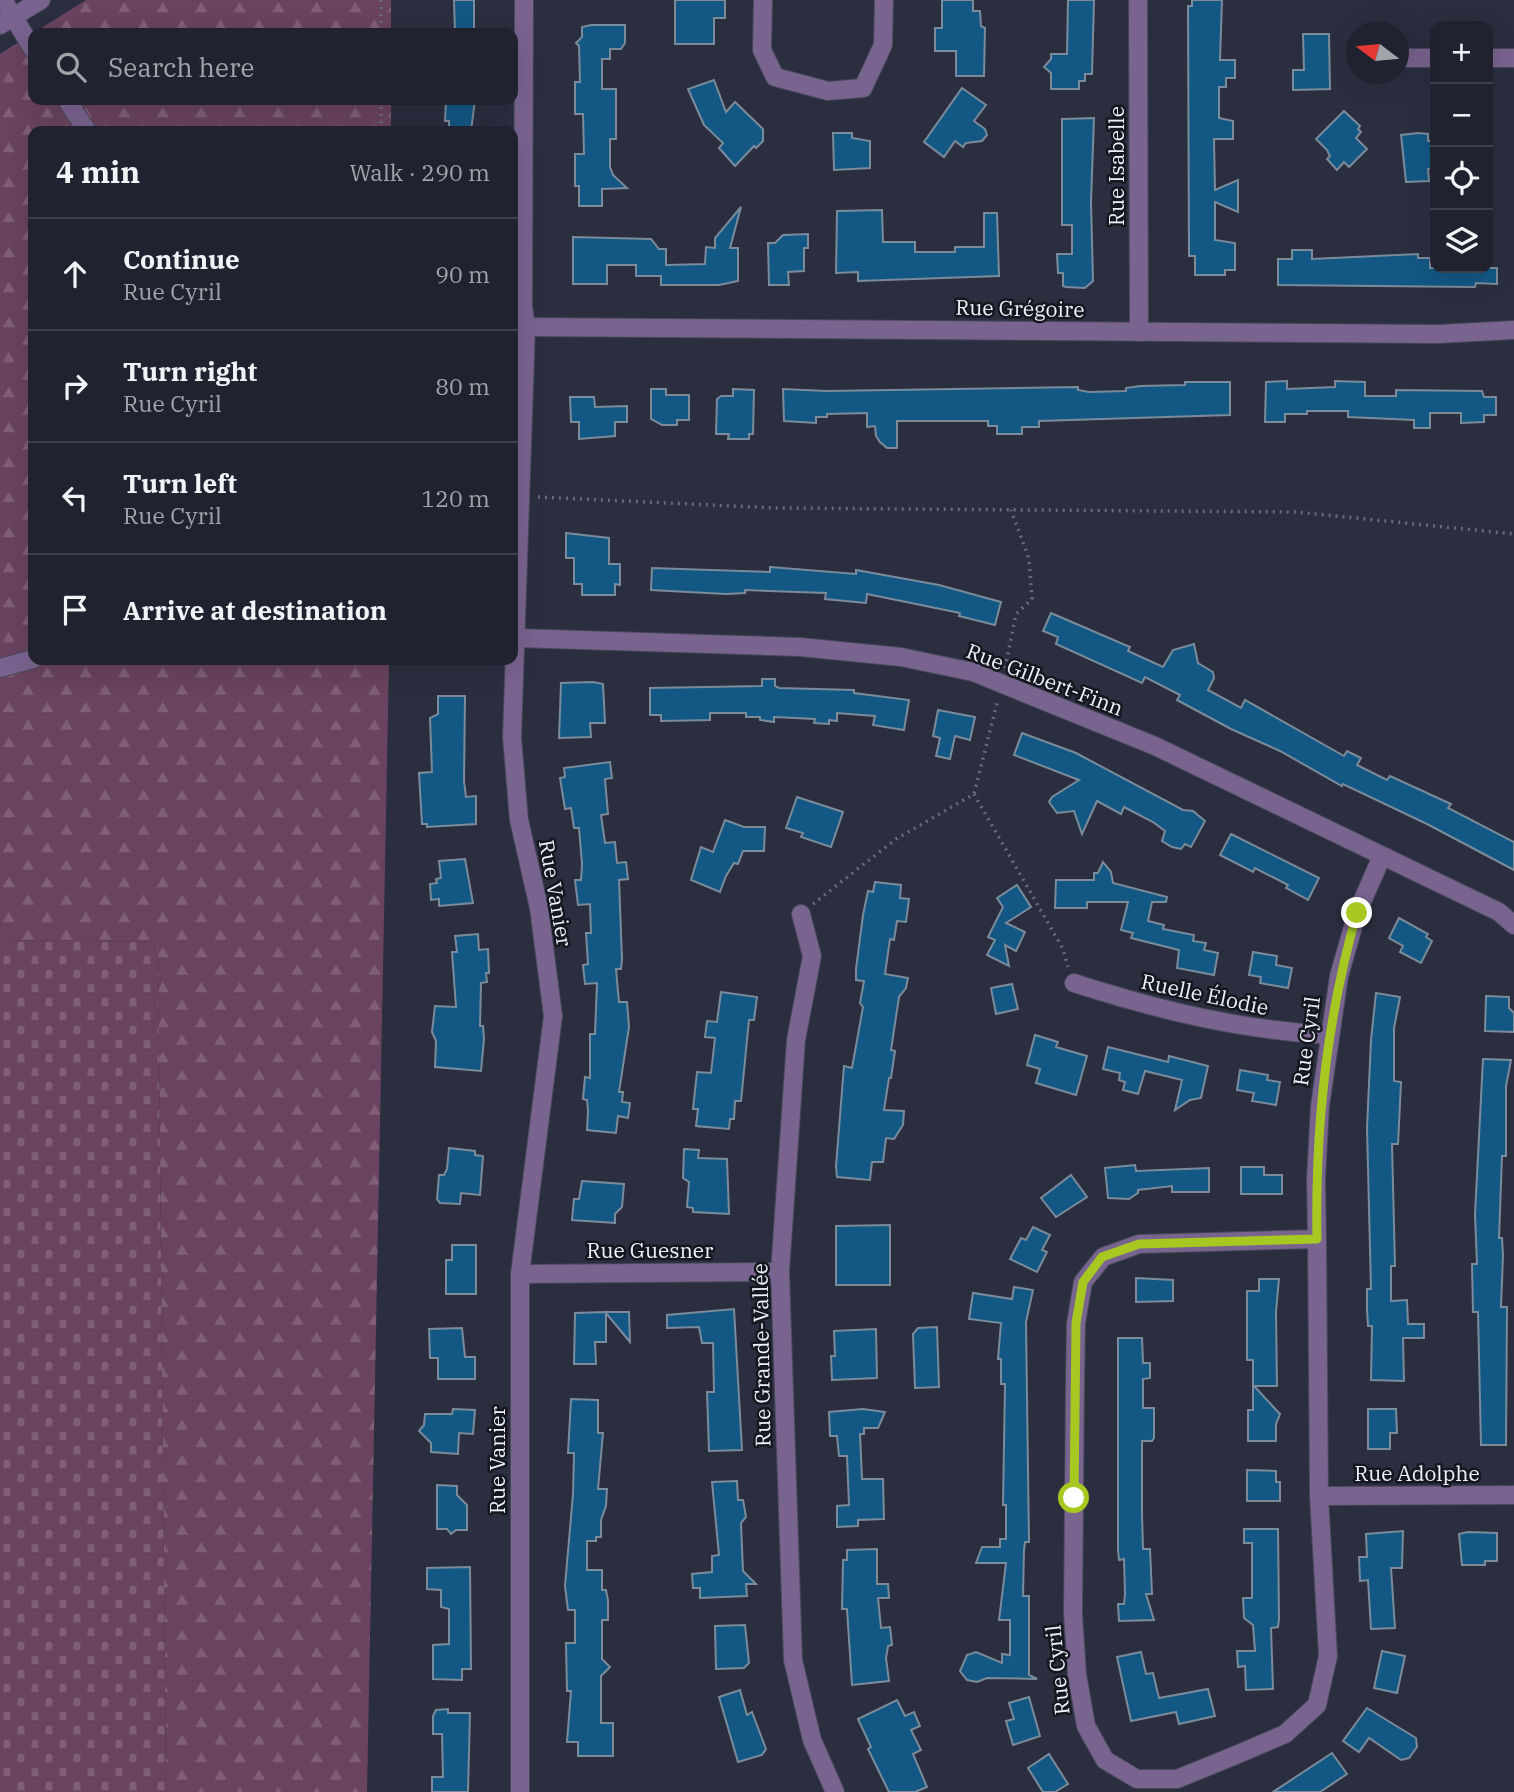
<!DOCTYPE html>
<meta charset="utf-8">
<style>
body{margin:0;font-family:"IBM Plex Serif",serif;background:#2d2f3b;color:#f1f3f6}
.controls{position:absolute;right:21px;top:21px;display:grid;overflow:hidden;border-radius:14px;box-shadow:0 7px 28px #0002}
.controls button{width:63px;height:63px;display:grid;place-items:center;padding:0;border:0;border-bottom:2px solid #3d3f4b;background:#20222f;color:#f1f3f6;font:35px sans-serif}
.compass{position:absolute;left:1346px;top:21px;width:63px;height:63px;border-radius:50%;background:#20222f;box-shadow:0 7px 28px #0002;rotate:286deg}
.stop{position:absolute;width:21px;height:21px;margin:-16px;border:5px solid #a6c821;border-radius:50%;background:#fff}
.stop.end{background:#a6c821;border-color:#fff;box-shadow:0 2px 7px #0008}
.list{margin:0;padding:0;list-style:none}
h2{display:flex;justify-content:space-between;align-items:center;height:91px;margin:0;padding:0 28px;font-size:30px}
h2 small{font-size:23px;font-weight:400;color:#a2a4aa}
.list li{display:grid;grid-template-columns:46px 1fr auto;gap:21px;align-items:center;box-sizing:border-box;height:112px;padding:0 28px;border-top:2px solid #3d3f4b}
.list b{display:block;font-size:26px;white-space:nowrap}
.list p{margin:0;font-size:23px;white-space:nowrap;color:#a2a4aa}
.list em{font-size:23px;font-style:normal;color:#a2a4aa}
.icon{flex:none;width:38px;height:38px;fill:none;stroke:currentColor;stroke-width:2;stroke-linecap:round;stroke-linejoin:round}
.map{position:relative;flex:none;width:1514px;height:1792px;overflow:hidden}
.search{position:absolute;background:#20222f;box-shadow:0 7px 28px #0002;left:28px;top:28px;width:490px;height:77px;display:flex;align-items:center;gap:18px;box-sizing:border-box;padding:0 24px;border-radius:14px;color:#a2a4aa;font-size:26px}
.panel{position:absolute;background:#20222f;box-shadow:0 7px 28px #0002;left:28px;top:126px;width:490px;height:539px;border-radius:14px}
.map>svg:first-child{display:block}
</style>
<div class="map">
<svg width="1514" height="1792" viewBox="0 0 1514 1792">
<defs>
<pattern id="forest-firs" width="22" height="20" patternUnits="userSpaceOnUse" patternTransform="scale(1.75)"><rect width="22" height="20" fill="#69435f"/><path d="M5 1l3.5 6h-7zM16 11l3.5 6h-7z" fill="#7f5f77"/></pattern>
<pattern id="cemetery-stones" width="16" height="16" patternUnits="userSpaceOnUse" patternTransform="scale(1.75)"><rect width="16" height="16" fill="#69435f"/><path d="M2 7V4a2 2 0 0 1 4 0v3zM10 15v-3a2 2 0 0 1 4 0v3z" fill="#7f5f77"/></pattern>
</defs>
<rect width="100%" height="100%" fill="#2b2e3f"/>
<!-- forest -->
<path fill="url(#forest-firs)" d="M86,0H391V33H33V100H391V131H33V660H389L367,1792H166L158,942L0,940V54Z"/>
<!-- cemetery -->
<path fill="url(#cemetery-stones)" d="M0,940L158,942L166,1792H0Z"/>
<!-- building -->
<g fill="#135785" stroke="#7a8b9a" stroke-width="2">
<path d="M454,0H474V33H455Z"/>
<path d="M675,0H725V18H714V44H675Z"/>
<path d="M942,0H973V11H980L981,26L985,28L984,76H956V51H935V28H942Z"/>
<path d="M1068,0H1094L1092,74H1085V81H1079V89H1051V73L1044,67L1051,59V54H1067Z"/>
<path d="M1192,0H1222L1220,60H1235V78H1226V87H1219V118L1233,121V139H1214L1215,190L1238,180V212L1215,202V240L1235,243V270H1225V275H1195V256H1189L1188,6H1192Z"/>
<path d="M591,25H625V43L621,49H610V59H602V89H616V139H610V167L613,175L627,188L602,189V206H579V186H575V154H584L583,114H575V82H580L579,46L576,43L582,37V27Z"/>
<path d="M1303,34H1329L1330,89L1293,90V70H1304Z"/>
<path d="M714,80L726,112L735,102L763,129V141L756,148L754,146L735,166L719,148L723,143L704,125L688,89Z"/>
<path d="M962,88L986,105L974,121L985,129L987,135L982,141L966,143L963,147L955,141L944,157L924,142Z"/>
<path d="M446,100H475L471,131H449V121H445Z"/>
<path d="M1344,111L1360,126L1358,129L1361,132L1356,138L1367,149L1349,167L1344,162L1337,170L1327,159L1330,156L1327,150L1316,139Z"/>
<path d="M1094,118L1091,202L1093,281L1085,288L1066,287L1063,286V273H1058L1057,254H1072V225H1062V119Z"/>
<path d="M833,133H852V138L870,141V168L834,170Z"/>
<path d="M1418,133L1428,134V141L1435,140V168L1428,169L1429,181L1406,182L1401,135Z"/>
<path d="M741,207L730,248H738V281L719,285H661V276H636V265H607V284H573V237L651,239L659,249H666V265L705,264L706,247L715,248V238Z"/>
<path d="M882,210L883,242H915V252H955V247H984V213H997L999,276L858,281V272L836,273L837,211Z"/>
<path d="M808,234V248H804V271L788,272L789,285H769L768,243H775L783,235Z"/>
<path d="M1292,250H1312V259L1418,254V258H1430V268H1497V284L1476,283L1475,287L1278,285V259H1292Z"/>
<path d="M1287,381V389L1335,387V381L1365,382V396H1396V390L1482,391L1484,397H1496V415H1484V422L1461,423V413H1430V428H1414V420L1348,417V411H1307V414H1285V422H1265L1266,382Z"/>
<path d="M1185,382H1230V415L1039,421V427H1022V434H997V426H988V421H897V448H887L880,442L876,436L875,426L867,427V413L827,414V417H816V423L784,421L783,389L827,391L1078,387V390L1089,392L1126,391V388L1140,386L1185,385Z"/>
<path d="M651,389H666V395H689V420H677V425H662L651,419Z"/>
<path d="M733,389L754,390L753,434H749V439H728L729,434H716L717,399L721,396H733Z"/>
<path d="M570,397H594L595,407L627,406V422H615V436L579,439V422H571Z"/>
<path d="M566,533L609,538V564H620V585L615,584V595H582V584H574V558H566Z"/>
<path d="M770,567L856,574V570L939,585L1001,602L995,625L959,616L960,613L867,594L866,603L825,599L826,593L745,590V593L726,594L651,590L652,568L770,572Z"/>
<path d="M1051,613L1130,647L1128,651L1163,667L1173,650L1194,644L1198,663L1213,672L1214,678L1208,690L1241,708L1245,700L1344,756L1347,751L1361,758L1357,765L1387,780L1390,776L1451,804L1448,808L1514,842V870L1427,824L1343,784L1342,786L1280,751L1231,729L1177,700L1180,695L1145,677L1142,683L1056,644L1058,637L1043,631Z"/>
<path d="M762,679H775V686L779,688L854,690V693L909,700L904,730L873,725L875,716L837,713V721L829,720V724L814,723L815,719L774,717V722L760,720V717H746V713H710V720L661,721V715H650V688L762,686Z"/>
<path d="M593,682L603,684L605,723H590L591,737L559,738L561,683Z"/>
<path d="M438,696H465L464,781L466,797L476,796V824L427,827V824H422L419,773L432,772L430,718L438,714Z"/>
<path d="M938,710L975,717L970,740L955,736L950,759L936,756L940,738L933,736Z"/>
<path d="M1022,733L1076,753L1183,810L1193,811L1205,821L1191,847L1185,844L1181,849L1172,847L1162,841L1165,831L1153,822L1124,807L1121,814L1097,801L1082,834L1074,811L1057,813L1049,802L1052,797L1079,780L1014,755Z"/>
<path d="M610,762L612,778L605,779L608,814L601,815L605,843L615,842L617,863L626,862L628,879L619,880L622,959L621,969H616L619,1002H627L629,1027L619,1092H623L622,1102L630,1103L628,1118L618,1116L616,1133L587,1130L588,1110L587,1100L583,1099L585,1077L590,1078V1034H595L597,983L585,984L583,965L588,964L586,933H591L590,904L578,905L575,880H581L582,864L579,828H574L571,808L565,809L560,778L565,777L564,768Z"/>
<path d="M797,797L843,812L831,847L801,837L803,833L786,828Z"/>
<path d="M725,820L744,827H765L764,851H743L738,864L734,863L726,876L720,892L691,880L701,847L713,852Z"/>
<path d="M1231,834L1319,878L1308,900L1286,888L1288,885L1255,868L1253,872L1220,855Z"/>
<path d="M465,859L473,903L439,906V899L431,900L430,884L437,883L436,879L441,878L439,861Z"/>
<path d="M1103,862L1111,872L1113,883L1167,897L1166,902H1152L1148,921L1164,925L1163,929L1194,935L1193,941L1206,943L1204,950L1218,953L1214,975L1177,968L1179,950L1131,938L1133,933L1121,930L1128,902H1087V908H1055L1056,880H1094V873H1098Z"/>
<path d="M875,882L901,885L900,898L909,899L906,922L897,921L894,940L890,939L885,974L908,978L906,988L899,997L891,1050L895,1051L891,1078H889L884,1110L904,1111L903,1125L894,1139L886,1138L883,1162H872L870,1180L837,1177L836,1166L844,1066L852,1068L863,1007L860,1003L864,981L856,980V969L863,915L868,891L873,892Z"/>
<path d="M1017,885L1031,907L1006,923L1025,932L1016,951L1005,945L1009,966L987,955L995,940L988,937L1003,907L997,898Z"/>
<path d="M1399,918L1428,934L1426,937L1432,941L1421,963L1400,952L1403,946L1389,938Z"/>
<path d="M478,934L479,950L488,949L489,973H486L487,982L481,983L480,1026H483L484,1039L481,1071L435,1067L436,1041L432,1032L435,1006L456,1007L452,952H457L455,936Z"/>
<path d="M1253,952L1277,956L1276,965L1292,968L1288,988L1260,983L1261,977L1249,975Z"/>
<path d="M1012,984L1018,1009L996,1014L991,988Z"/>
<path d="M721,992L757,997L754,1020H749L741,1101H735L734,1119H730L729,1129L696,1126L698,1109H693L697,1072L711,1073L715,1038L705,1037L707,1021L717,1022Z"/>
<path d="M1376,993L1400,997L1394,1028V1081L1401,1082L1398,1144H1392L1395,1266H1391V1301L1407,1300L1408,1324H1424V1338H1403L1404,1381L1371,1380L1372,1326H1368L1367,1310V1289H1371L1367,1128L1371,1040Z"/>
<path d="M1486,996L1509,997V1008L1514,1013V1032L1485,1031Z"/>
<path d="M1035,1035L1058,1042L1056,1047L1087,1056L1076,1095L1036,1083L1040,1069L1027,1065Z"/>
<path d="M1108,1047L1168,1062L1169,1056L1208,1066L1201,1098L1190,1100L1175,1110L1182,1080L1145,1071L1138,1094L1123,1090L1125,1082L1119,1080L1120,1073L1103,1069Z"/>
<path d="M1483,1059L1511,1060L1506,1086V1156H1502L1499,1238H1502L1503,1255L1501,1307H1507L1506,1445H1481L1478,1312H1473L1472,1264H1477L1475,1214Z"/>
<path d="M1240,1070L1268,1075L1267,1080L1280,1082L1276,1105L1252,1101L1254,1093L1237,1090Z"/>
<path d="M449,1148L475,1151V1155L483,1156L480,1195L461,1193L460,1204L440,1203L437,1199L439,1175H444L447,1169Z"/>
<path d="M684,1149L699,1150L698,1158L727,1159L729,1214L693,1212V1208L687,1207L689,1182L683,1178Z"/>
<path d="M1135,1165L1136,1171L1209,1168V1192H1172V1186L1138,1190V1193L1129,1199L1108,1198L1105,1168Z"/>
<path d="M1241,1167H1264V1175H1282V1194H1241Z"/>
<path d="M1071,1175L1087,1197L1056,1217L1041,1198Z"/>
<path d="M582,1181L624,1184L622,1207L615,1214V1223L572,1220L574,1199H579Z"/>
<path d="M890,1225V1285H836V1226Z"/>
<path d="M1033,1227L1050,1235L1042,1250L1047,1252L1037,1272L1010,1259L1021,1238L1026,1240Z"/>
<path d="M452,1245H476V1294H446V1260H452Z"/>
<path d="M1136,1278L1173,1280V1301L1136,1302Z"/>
<path d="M1259,1279H1279L1276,1312L1277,1386H1254L1280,1414L1276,1424V1441H1248V1410H1253V1360H1247V1291H1259Z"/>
<path d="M1014,1287L1033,1290L1026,1322L1029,1542H1025L1024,1550L1023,1596H1029V1675L1037,1679L987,1678L977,1682L967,1680L960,1671L967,1655L976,1652L1002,1663V1654L1010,1655V1620H999L1006,1563H976L982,1547H1000V1539H1006V1505H1003L1005,1384H1001V1359H998L1001,1323L969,1319L973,1293L1012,1299Z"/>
<path d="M734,1309L742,1450L709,1451L707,1392H714L713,1343H702L699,1327L667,1328V1315Z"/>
<path d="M606,1312H629L630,1342L606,1313V1342H595L596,1364H574L575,1313Z"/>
<path d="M937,1327L939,1387L915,1388L913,1334L918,1328Z"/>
<path d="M462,1328L465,1357H475V1379H438V1358H430L429,1329Z"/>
<path d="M876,1329L877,1378L832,1380L831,1356H835L834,1331Z"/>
<path d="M1118,1338H1142L1143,1363H1150V1378L1143,1379V1408H1154V1438L1152,1441H1142V1513L1143,1549H1150L1152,1594H1146L1154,1620L1119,1621L1118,1604H1124L1125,1594L1124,1559L1119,1560L1118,1550Z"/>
<path d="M571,1399L598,1400V1433H603L598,1489H607L606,1506L601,1520V1537H596V1541H587V1570H602V1590H606L608,1600V1620H602V1659L610,1667L601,1676V1723H613V1756H578V1742H567L571,1691H567L566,1643H575V1610H568L565,1586L573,1494L574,1453H568Z"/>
<path d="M453,1409L475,1410L473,1434L459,1433L458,1454L431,1452V1443L419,1431L424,1425L425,1414H452Z"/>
<path d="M863,1409L885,1412L878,1428H864V1434H860L862,1479H883L884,1519L858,1520V1526L837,1527V1506L849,1505L847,1456H839L837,1436H830L829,1412Z"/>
<path d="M1368,1409H1396L1397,1433H1390V1449H1368Z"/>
<path d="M1247,1470L1276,1471V1482H1280V1501H1247Z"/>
<path d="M737,1481L738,1500H743L746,1517L741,1523L743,1571L756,1584H746L747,1596L700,1598V1588H693L692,1574L712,1572V1556L719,1555L712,1482Z"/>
<path d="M437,1485L457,1486V1495L467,1505V1530H456L451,1534L447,1529H437Z"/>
<path d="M1244,1529H1278L1279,1619L1278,1627L1271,1628L1273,1689L1246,1690L1245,1666L1238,1667L1237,1651H1255L1253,1625L1244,1618L1243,1598H1252V1543H1244Z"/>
<path d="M1403,1531L1402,1568H1391L1395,1628L1371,1629L1368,1580L1360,1581L1359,1557H1367L1366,1534Z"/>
<path d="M1468,1532L1497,1533V1561H1485V1565H1462L1459,1534Z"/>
<path d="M877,1549V1584H888L889,1598H878L881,1628L890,1627L892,1645L888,1646L886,1658L889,1681L852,1685L847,1609H842L843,1560H847V1550Z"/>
<path d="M470,1567L471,1669H462V1680L433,1679V1645L449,1644V1609L441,1607V1590L427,1589V1568Z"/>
<path d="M745,1625L749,1663L744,1668L716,1669L715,1626Z"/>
<path d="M1382,1651L1405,1656L1397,1693L1374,1688Z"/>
<path d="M1141,1652L1146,1674L1153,1673L1159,1698L1208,1689L1215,1716L1179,1724L1176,1712L1131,1721L1117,1657Z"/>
<path d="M740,1690L747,1715L752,1712L766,1749L762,1755L738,1762L719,1697Z"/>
<path d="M1029,1697L1040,1736L1013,1745L1006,1721L1014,1719L1009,1703Z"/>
<path d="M897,1700L905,1716L914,1712L920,1726L911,1730L921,1750L913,1754L927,1787L915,1792H889L868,1749L871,1747L858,1719Z"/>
<path d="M1367,1708L1416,1738L1417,1747L1409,1758L1401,1760L1369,1738L1359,1752L1343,1741Z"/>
<path d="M448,1709V1713H470L468,1792H432V1777H443L442,1734H433V1716L436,1710Z"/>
<path d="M1332,1753L1347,1774L1320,1792H1273Z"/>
<path d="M1049,1754L1068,1784L1055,1792H1043L1028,1768Z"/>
</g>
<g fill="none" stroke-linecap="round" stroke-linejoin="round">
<defs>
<g id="minor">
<path d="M3,0L33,49"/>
<path d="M763,0L762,50L775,77L828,91L863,88L883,45L884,0"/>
<path d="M1138,0L1139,332"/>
<path d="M1398,58H1435"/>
<path d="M1488,58H1514"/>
<path d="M67,100L87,131"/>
<path d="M526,327L1438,334L1514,330"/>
<path d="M517,638L800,647L901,657L973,672L1155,746L1499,912L1514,925"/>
<path d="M0,668L33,659"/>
<path d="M801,914L812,956L796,1040L780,1272L793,1660L812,1740L835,1792"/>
<path d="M1074,983C1158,1010 1240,1030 1329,1035"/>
<path d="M1317,1239L1139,1244L1103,1257L1083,1282L1076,1323L1075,1384L1073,1614L1077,1674L1086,1726L1105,1760L1137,1779H1177L1236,1755L1285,1734L1317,1705L1328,1656L1319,1496L1317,1239L1316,1178L1320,1106L1339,976L1357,913L1382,856"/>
<path d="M520,1274L780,1272"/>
<path d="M1319,1496L1514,1495"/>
<path d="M520,1792V1274L553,1016L539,908L519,820L512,737L526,327L523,306L524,0"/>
</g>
<path id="tertiary" d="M0,25L41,0"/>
</defs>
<!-- minor casing -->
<use href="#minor" stroke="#464959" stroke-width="20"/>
<!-- tertiary casing -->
<use href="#tertiary" stroke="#464959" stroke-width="20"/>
<!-- path -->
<g stroke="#686b7a" stroke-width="3.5" stroke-dasharray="2 5" stroke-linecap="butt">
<path d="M381,0V33"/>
<path d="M381,100V131"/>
<path d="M538,497L776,508L1296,512L1514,534"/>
<path d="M1005,668L1016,614L1032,599L1029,559L1011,510"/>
<path d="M974,794L1063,949L1068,967"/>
<path d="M813,904L896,839L974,794L998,699"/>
</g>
<!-- minor -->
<use href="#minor" stroke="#79638f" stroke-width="18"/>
<!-- tertiary -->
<use href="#tertiary" stroke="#79638f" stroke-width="18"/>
</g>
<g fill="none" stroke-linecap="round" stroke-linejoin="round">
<!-- route -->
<path stroke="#a6c821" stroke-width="9" d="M1074,1498L1076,1323L1083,1282L1102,1257L1139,1244L1317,1239C1315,1128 1326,1020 1357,913"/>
</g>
<g text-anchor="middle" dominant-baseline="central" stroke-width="5" stroke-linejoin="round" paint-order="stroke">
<!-- street labels -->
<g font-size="21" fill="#eef1fc" stroke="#15171e">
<text transform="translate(1116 166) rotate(-90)">Rue Isabelle</text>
<text transform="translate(1020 308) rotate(1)">Rue Grégoire</text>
<text transform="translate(1045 679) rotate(21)">Rue Gilbert-Finn</text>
<text transform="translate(556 893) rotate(80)">Rue Vanier</text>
<text transform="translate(1205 994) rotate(12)">Ruelle Élodie</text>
<text transform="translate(1306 1041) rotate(-82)">Rue Cyril</text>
<text x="650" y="1250">Rue Guesner</text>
<text transform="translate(761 1355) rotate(-91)">Rue Grande-Vallée</text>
<text transform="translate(497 1460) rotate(-90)">Rue Vanier</text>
<text x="1417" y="1473">Rue Adolphe</text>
<text transform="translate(1057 1670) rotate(-96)">Rue Cyril</text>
</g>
</g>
</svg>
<div class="controls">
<button>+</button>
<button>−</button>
<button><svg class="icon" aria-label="locate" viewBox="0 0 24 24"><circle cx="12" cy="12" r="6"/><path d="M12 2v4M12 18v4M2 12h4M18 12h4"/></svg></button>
<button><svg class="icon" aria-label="layers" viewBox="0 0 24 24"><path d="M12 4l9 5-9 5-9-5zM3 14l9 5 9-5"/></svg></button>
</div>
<svg class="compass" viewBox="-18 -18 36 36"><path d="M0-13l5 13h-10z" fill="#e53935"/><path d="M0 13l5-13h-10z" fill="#a2a4aa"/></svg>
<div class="stop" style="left:1074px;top:1498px"></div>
<div class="stop end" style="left:1357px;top:913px"></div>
<div class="search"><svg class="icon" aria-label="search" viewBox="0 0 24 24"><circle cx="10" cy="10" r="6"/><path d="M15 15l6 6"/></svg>Search here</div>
<section class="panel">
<h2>4 min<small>Walk · 290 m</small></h2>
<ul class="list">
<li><svg class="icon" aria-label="ahead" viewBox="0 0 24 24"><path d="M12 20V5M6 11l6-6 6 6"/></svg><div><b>Continue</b><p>Rue Cyril</p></div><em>90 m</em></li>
<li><svg class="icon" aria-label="right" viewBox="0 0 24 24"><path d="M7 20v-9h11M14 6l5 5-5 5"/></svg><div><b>Turn right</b><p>Rue Cyril</p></div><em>80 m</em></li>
<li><svg class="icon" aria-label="left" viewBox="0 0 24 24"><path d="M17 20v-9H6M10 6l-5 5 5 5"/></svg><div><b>Turn left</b><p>Rue Cyril</p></div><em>120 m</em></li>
<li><svg class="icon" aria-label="arrive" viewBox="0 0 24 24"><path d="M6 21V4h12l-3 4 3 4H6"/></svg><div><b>Arrive at destination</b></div></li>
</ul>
</section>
</div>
